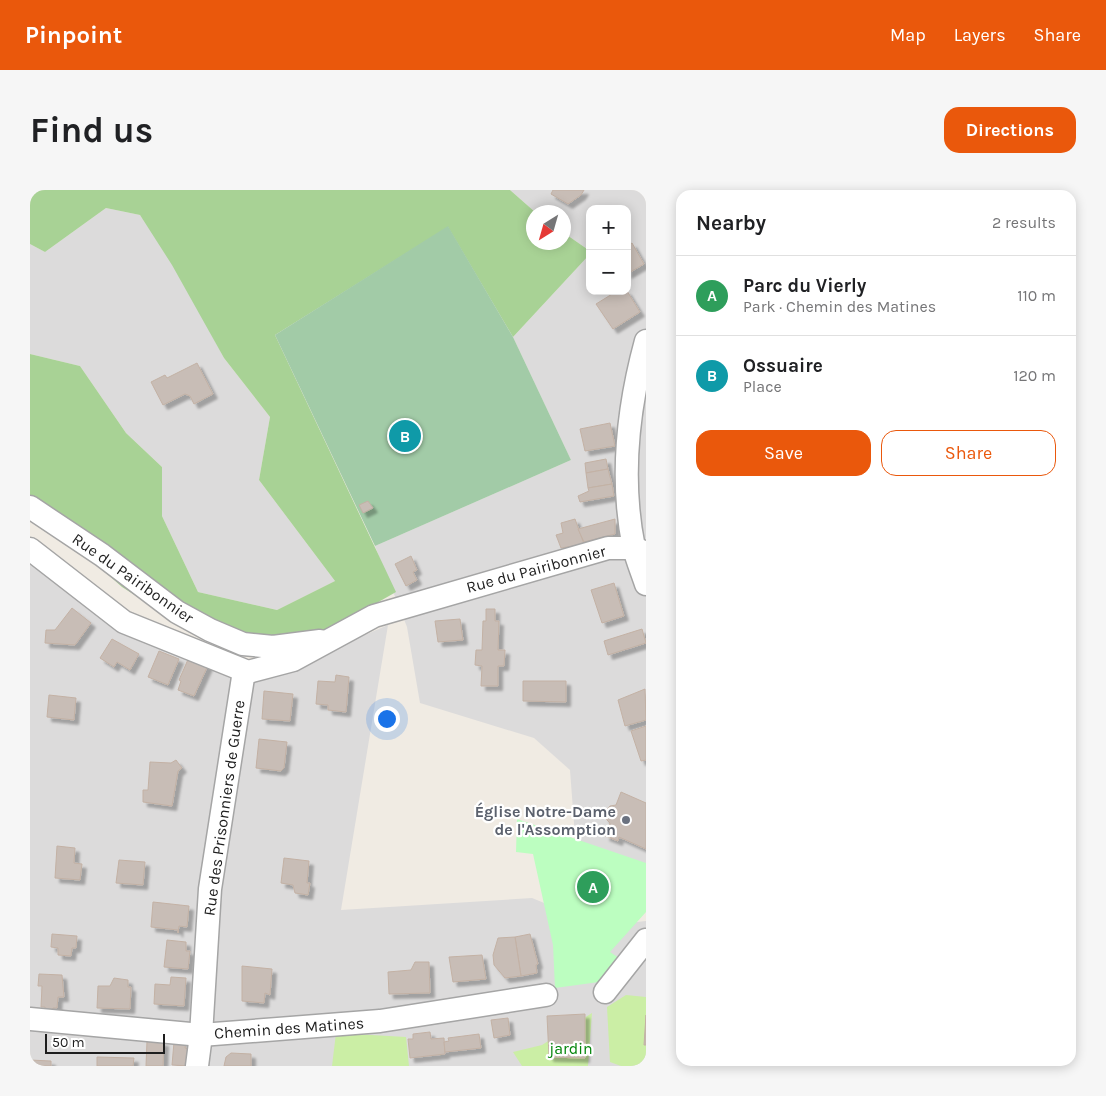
<!DOCTYPE html>
<meta charset="utf-8">
<style>
body{margin:0;font-family:Karla,sans-serif;background:#f6f6f6;color:#202124}
.controls{position:absolute;right:15px;top:15px;display:grid;overflow:hidden;border-radius:10px;box-shadow:0 2px 12px #0003}
.controls button{width:45px;height:45px;display:grid;place-items:center;padding:0;border:0;border-bottom:1px solid #e0e0e0;background:#fff;color:#202124;font:25px sans-serif}
.compass{position:absolute;left:496px;top:15px;width:45px;height:45px;border-radius:50%;background:#fff;box-shadow:0 2px 12px #0003;rotate:217deg}
.scale{position:absolute;left:15px;bottom:12px;width:120px;box-sizing:border-box;padding-left:5px;border:2px solid #1e1e1e;border-top:0;font-size:14px;line-height:18px;white-space:nowrap;color:#1e1e1e;-webkit-text-stroke:4px #fff;paint-order:stroke}
.you{position:absolute;left:356px;top:528px;width:18px;height:18px;margin:-12px;border:4px solid #fff;border-radius:50%;background:#1a73e8;box-shadow:0 0 0 8px #1a73e833}
.badge{display:grid;place-items:center;width:32px;height:32px;border-radius:50%;background:#ea580c;color:#fff;font-size:16px;font-weight:700}
.pin{position:absolute;translate:-50% -50%;border:2px solid #fff;box-shadow:0 1px 5px #0006}
.list{margin:0;padding:0;list-style:none}
h2{display:flex;justify-content:space-between;align-items:center;height:65px;margin:0;padding:0 20px;font-size:21px}
h2 small{font-size:16px;font-weight:400;color:#757577}
.list li{display:grid;grid-template-columns:32px 1fr auto;gap:15px;align-items:center;box-sizing:border-box;height:80px;padding:0 20px;border-top:1px solid #e0e0e0}
.list b{display:block;font-size:19px;white-space:nowrap}
.list p{margin:0;font-size:16px;white-space:nowrap;color:#757577}
.list em{font-size:16px;font-style:normal;color:#757577}
.actions{display:flex;gap:10px;padding:15px 20px}
.actions a{flex:1;padding:11px 0;border:1px solid #ea580c;border-radius:15px;text-align:center;font-size:18px;color:#ea580c}
.actions .main{background:#ea580c;color:#fff}
.map{position:relative;flex:none;width:616px;height:876px;overflow:hidden;border-radius:15px}
header{display:flex;align-items:center;gap:30px;box-sizing:border-box;height:70px;padding:0 25px;background:#ea580c;color:#fff}
header strong{font-size:24px}
nav{display:flex;gap:28px;margin-inline-start:auto;font-size:18px}
.intro{display:flex;align-items:center;justify-content:space-between;box-sizing:border-box;height:120px;padding:0 30px}
h1{margin:0;font-size:35px}
.button{padding:12px 22px;border-radius:15px;background:#ea580c;color:#fff;font-size:18px;font-weight:700}
main{display:flex;gap:30px;padding:0 30px}
aside{flex:1;background:#fff;border-radius:15px;box-shadow:0 2px 12px #0003}
.map>svg:first-child{display:block}
</style>
<header>
<strong>Pinpoint</strong>
<nav><a>Map</a><a>Layers</a><a>Share</a></nav>
</header>
<div class="intro"><h1>Find us</h1><a class="button">Directions</a></div>
<main>
<div class="map">
<svg width="616" height="876" viewBox="0 0 616 876">
<defs>
<filter id="shadow"><feDropShadow dx="4.5" dy="4.5" stdDeviation="1" flood-color="#0004"/></filter>
</defs>
<rect width="100%" height="100%" fill="#f0ebe3"/>
<!-- residential -->
<g fill="#dcdbdb">
<path d="M480,0H616V695L547,673L540,580L504,548L390,513L377,437L345,356L541,270L483,147L560,64V101H597V19H560V61L534,43V22H505Z"/>
<path d="M76,18L110,25L142,71L194,168L240,227L229,290L305,391L247,420L168,402L132,326V277L96,243L50,176L0,164V54L15,62Z"/>
<path d="M0,359L135,453L211,485L277,470L358,435L311,720L502,708L570,736L616,731V876H0Z"/>
</g>
<!-- grass -->
<g fill="#cbeea5">
<path d="M596,805L616,807V876H591L580,872L577,817Z"/>
<path d="M562,823L558,876H492L483,862L512,855Z"/>
<path d="M306,843L376,847L379,876H302Z"/>
</g>
<!-- forest -->
<path fill="#a8d295" d="M0,0H480L505,22L503,52H534V43L560,61V64L483,147L418,37L245,145L366,402L243,472L185,450L141,428L92,397L57,366L0,330V164L50,176L96,243L132,277V326L168,402L247,420L305,391L229,290L240,227L194,168L142,75L110,25L76,18L15,62L0,54Z"/>
<!-- cemetery -->
<path fill="#a2cba7" d="M418,36L483,147L541,270L345,356L245,145Z"/>
<!-- park -->
<path fill="#bcfec0" d="M487,629L616,673V722L580,762L589,768L569,792L525,798L523,755L503,664L486,662Z"/>
<!-- building -->
<g fill="#c8bdb6" stroke="#c3b1a4" filter="url(#shadow)">
<path d="M523,0H554L551,5L538,14L521,4Z"/>
<path d="M602,53L614,74L597,84V56Z"/>
<path d="M587,101H597L610,122L583,139L566,114Z"/>
<path d="M167,173L183,204L164,214L160,206L155,204L133,215L121,192L135,185L137,188Z"/>
<path d="M580,233L585,256L555,261L550,239Z"/>
<path d="M376,242L379,247L373,250L371,245Z"/>
<path d="M576,269L578,279L556,283L555,273Z"/>
<path d="M578,279L582,294L558,298L556,283Z"/>
<path d="M582,294L584,306L550,312L548,306L559,301L558,298Z"/>
<path d="M338,311L343,318L333,323L329,315Z"/>
<path d="M545,329L554,354L531,358L526,345L533,343L531,333Z"/>
<path d="M585,329V344L554,352L548,339Z"/>
<path d="M381,366L387,380L383,382L387,390L376,396L365,374Z"/>
<path d="M584,393L594,426L572,433L561,400Z"/>
<path d="M42,418L61,433L45,455L15,453L16,440H25Z"/>
<path d="M456,419H465V431H469L468,460H475L474,476H468V496H451L452,476L445,475L446,460H452L453,431H456Z"/>
<path d="M430,429L433,450L408,452L405,431Z"/>
<path d="M612,439L616,453L578,465L574,451Z"/>
<path d="M82,449L109,464L100,480L87,472L84,477L70,468Z"/>
<path d="M129,461L149,469L138,495L118,487Z"/>
<path d="M160,465L179,473L164,506L148,500L151,491L149,490Z"/>
<path d="M306,485L319,487L316,522L298,520V515L286,514L288,491L305,492Z"/>
<path d="M493,491H536V512L493,511Z"/>
<path d="M615,499L616,530L595,536L588,510Z"/>
<path d="M234,501L263,504L260,531L232,529Z"/>
<path d="M19,505L46,508L44,530L17,527Z"/>
<path d="M616,536V570L611,571L601,541Z"/>
<path d="M229,549L257,552L254,578L251,581L226,578Z"/>
<path d="M146,570L152,578L148,581L142,616L113,612V600H118L120,572L141,573Z"/>
<path d="M591,602L616,613V659L589,647L588,651L575,646L580,633L575,628V621L580,616L586,615Z"/>
<path d="M27,656L45,658L44,673L52,674L50,690L25,688Z"/>
<path d="M254,668L279,671L277,693H280L278,705L265,703L263,695L251,693Z"/>
<path d="M89,670L115,672L113,695L86,693Z"/>
<path d="M123,712L159,716L157,737L149,736L148,743V740L121,737Z"/>
<path d="M22,744L47,746L46,758H42L41,766L28,765V758L21,757Z"/>
<path d="M500,744L508,774L506,775L507,783L491,786L485,747Z"/>
<path d="M485,747L491,786L475,788L464,775L463,765L468,748Z"/>
<path d="M137,750L156,752V761H160L158,779L134,777Z"/>
<path d="M452,765L456,789L423,792L419,767Z"/>
<path d="M385,772H399L400,803L359,804L358,782L381,780Z"/>
<path d="M212,776L242,779L240,805L235,803L234,813L212,811Z"/>
<path d="M9,784L32,785L34,807H28L27,818H23V820H15V817H11L12,796H8Z"/>
<path d="M141,787L156,788L154,816L124,814L125,794L140,795Z"/>
<path d="M84,788L98,790V797H101L100,819L67,818L68,796H80Z"/>
<path d="M555,824V868L519,867L517,826Z"/>
<path d="M616,825V855H614Z"/>
<path d="M478,828L480,845L464,848L461,830Z"/>
<path d="M400,842L401,849L414,848L415,864L380,868L378,849H383V844Z"/>
<path d="M449,844L451,858L415,862L414,852L419,851L418,848Z"/>
<path d="M117,851L134,852L133,876H116Z"/>
<path d="M144,852L156,853L155,858L160,859L159,876L142,875Z"/>
<path d="M201,863L221,864V876H194L196,867Z"/>
<path d="M67,867L104,868L103,876H67Z"/>
<path d="M0,870L21,871V876H0Z"/>
</g>
<g fill="none" stroke-linecap="round" stroke-linejoin="round">
<defs>
<g id="minor">
<path d="M616,151C598,217 590,290 604,358C607,370 612,382 616,394"/>
<path d="M0,317L72,365L147,422L180,440L213,454L243,457L290,451"/>
<path d="M0,359L94,432L218,482L263,470L344,426L578,358H604L616,363"/>
<path d="M575,802L616,750"/>
<path d="M0,829L171,845L350,831L516,805"/>
<path d="M167,876L171,845L180,699L214,481"/>
</g>
</defs>
<!-- minor casing -->
<use href="#minor" stroke="#a5a5a5" stroke-width="25"/>
<!-- minor -->
<use href="#minor" stroke="#fff" stroke-width="22"/>
</g>
<!-- markers -->
<circle fill="#6b7280" stroke="#fff" stroke-width="2" cx="596" cy="630" r="5"/>
<g text-anchor="middle" dominant-baseline="central" stroke-width="4.5" stroke-linejoin="round" paint-order="stroke">
<!-- street labels -->
<g font-size="16" fill="#1e1e1e" stroke="#fff">
<text transform="translate(506 379) rotate(-15)">Rue du Pairibonnier</text>
<text transform="translate(103 388) rotate(35)">Rue du Pairibonnier</text>
<text transform="translate(194 618) rotate(-82)">Rue des Prisonniers de Guerre</text>
<text transform="translate(259 838) rotate(-4)">Chemin des Matines</text>
</g>
<!-- worship labels -->
<g font-size="16" font-weight="bold" fill="#5b616d" stroke="#fff" text-anchor="end">
<text x="586" y="621">Église Notre-Dame<tspan x="586" dy="18">de l'Assomption</tspan></text>
</g>
<!-- park labels -->
<g font-size="16" fill="#03850b" stroke="#fff">
<text x="541" y="858">jardin</text>
</g>
</g>
</svg>
<div class="controls">
<button>+</button>
<button>−</button>
</div>
<svg class="compass" viewBox="-18 -18 36 36"><path d="M0-13l5 13h-10z" fill="#e53935"/><path d="M0 13l5-13h-10z" fill="#757577"/></svg>
<div class="scale">50 m</div>
<div class="you"></div>
<div class="pin badge" style="left:563px;top:697px;background:#2e9e5b">A</div>
<div class="pin badge" style="left:375px;top:246px;background:#0f9aa8">B</div>
</div>
<aside>
<h2>Nearby<small>2 results</small></h2>
<ul class="list">
<li><span class="badge" style="background:#2e9e5b">A</span><div><b>Parc du Vierly</b><p>Park · Chemin des Matines</p></div><em>110 m</em></li>
<li><span class="badge" style="background:#0f9aa8">B</span><div><b>Ossuaire</b><p>Place</p></div><em>120 m</em></li>
</ul>
<div class="actions"><a class="main">Save</a><a>Share</a></div>
</aside>
</main>
